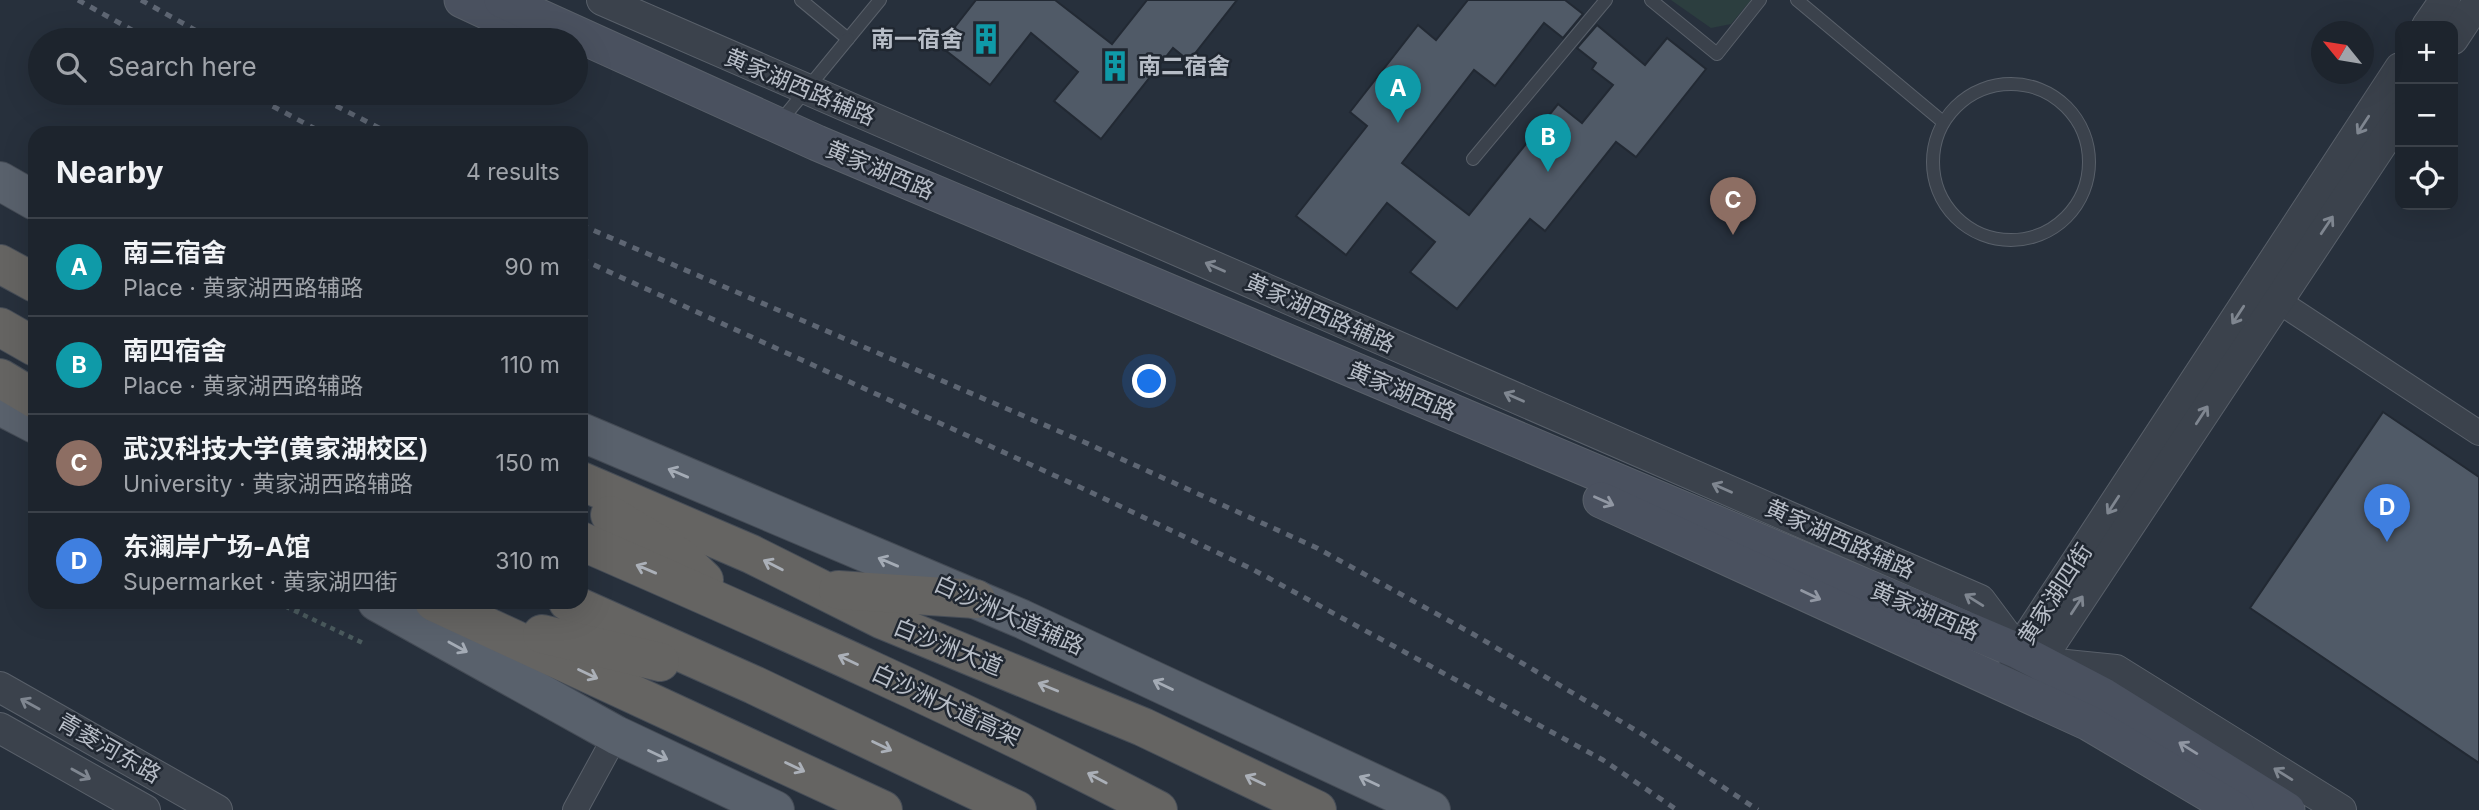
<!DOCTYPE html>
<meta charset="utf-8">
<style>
body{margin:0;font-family:Inter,"Noto Sans SC",sans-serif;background:#2a3039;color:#f1f3f6}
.controls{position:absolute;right:21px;top:21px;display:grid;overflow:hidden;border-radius:14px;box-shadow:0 7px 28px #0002}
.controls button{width:63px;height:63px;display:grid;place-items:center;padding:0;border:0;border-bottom:2px solid #3b4149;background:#1d242d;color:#f1f3f6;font:35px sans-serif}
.compass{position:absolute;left:2311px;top:21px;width:63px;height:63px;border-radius:50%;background:#1d242d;box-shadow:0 7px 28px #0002;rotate:300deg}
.you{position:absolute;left:1150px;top:382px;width:24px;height:24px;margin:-18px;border:5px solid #fff;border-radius:50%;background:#1a73e8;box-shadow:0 0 0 10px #1a73e833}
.badge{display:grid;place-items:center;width:46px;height:46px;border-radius:50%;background:#98b8ec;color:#fff;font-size:23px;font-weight:700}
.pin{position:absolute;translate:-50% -58px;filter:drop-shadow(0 2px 4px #0008)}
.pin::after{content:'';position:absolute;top:37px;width:24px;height:21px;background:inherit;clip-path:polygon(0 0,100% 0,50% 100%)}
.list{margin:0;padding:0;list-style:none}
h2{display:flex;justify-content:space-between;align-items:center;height:91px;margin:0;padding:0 28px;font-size:30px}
h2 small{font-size:23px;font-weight:400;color:#a0a4aa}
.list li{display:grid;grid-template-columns:46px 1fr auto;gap:21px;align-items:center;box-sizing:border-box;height:98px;padding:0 28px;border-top:2px solid #3b4149}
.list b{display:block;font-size:26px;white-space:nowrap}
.list p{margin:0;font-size:23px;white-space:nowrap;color:#a0a4aa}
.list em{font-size:23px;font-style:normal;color:#a0a4aa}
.icon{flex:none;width:38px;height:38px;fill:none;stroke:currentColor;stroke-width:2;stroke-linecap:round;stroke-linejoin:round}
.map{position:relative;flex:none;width:2479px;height:810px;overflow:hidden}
.search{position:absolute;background:#1d242d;box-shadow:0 7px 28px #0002;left:28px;top:28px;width:560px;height:77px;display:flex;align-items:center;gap:18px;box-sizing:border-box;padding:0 24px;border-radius:38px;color:#a0a4aa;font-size:26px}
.panel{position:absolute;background:#1d242d;box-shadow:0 7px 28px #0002;left:28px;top:126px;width:560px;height:483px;border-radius:21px}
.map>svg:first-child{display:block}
</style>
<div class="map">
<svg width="2479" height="810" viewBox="0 0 2479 810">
<rect width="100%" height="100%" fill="#27303c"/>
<!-- green -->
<path fill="#2c3e3f" d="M1671,0H1751L1731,24L1711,28Z"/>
<!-- building -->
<g fill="#505a67" stroke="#222933" stroke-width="2">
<path d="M976,0H1055L1112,44L1147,0H1237L1189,61L1173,48L1101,139L1054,101L1078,72L1031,33L990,85L940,46Z"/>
<path d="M1468,0H1565L1583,14L1563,38L1544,23L1495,86L1474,70L1402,163L1469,215L1558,104L1582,123L1613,85L1592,69L1596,63L1577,48L1597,25L1645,65L1667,38L1706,69L1636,157L1616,142L1545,231L1530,219L1457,309L1410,272L1435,242L1387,203L1346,255L1296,216L1367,126L1350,112L1418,25L1436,40Z"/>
<path d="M2383,412L2479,477V763L2250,608Z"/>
</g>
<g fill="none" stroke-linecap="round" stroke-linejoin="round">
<defs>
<g id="service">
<path d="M801,0L848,39L880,0"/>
<path d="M1651,0L1717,54L1760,0"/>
<path d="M1797,0L1943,122"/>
<circle cx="2011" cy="162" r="78"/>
<path d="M779,123L848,39"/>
<path d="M1473,159L1606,0"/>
</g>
<g id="minor">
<path d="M2263,291L2479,433"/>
<path d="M575,810L616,735"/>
</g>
<g id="tertiary">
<path d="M602,0L1980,600L2018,651"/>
<path d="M2427,26L2445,0"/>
<path d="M2453,39L2479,0"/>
<path d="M2046,663L2116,670L2341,810"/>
<path d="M2013,670L2018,651L2400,68"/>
<path d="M2022,676L2039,662L2400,117"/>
<path d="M0,687L217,810"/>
<path d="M0,728L145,810"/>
</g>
<g id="secondary">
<path d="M462,0L522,28"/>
<path d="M502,0L817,143L2018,651L2104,696L2287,810"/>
<path d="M1601,500L2089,723L2236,810"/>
</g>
<g id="primary">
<path d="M0,181L35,201"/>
<path d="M0,406L35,424"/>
<path d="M581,432L1022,619L1431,810"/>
<path d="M377,602L616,735L775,810"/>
</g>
<g id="trunk">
<path d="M0,264L35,283"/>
<path d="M0,327L35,347"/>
<path d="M0,378L35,399"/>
<path d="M581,481L751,554L883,620L1143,727L1317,810"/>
<path d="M610,515L681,558L704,580"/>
<path d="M581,541C776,626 970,712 1158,810"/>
<path d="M838,590L976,599"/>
<path d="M434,602L883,810"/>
<path d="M568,602L754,685L1017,810"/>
<path d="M542,634L660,662"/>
</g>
</defs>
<!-- service casing -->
<use href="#service" stroke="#59606a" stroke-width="14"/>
<!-- minor casing -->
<use href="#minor" stroke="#59606a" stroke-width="26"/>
<!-- tertiary casing -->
<use href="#tertiary" stroke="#59606a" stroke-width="32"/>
<!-- secondary casing -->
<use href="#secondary" stroke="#59606a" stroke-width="37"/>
<!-- primary casing -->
<use href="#primary" stroke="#444b55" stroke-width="40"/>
<!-- trunk casing -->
<use href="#trunk" stroke="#464d57" stroke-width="40"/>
<!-- path -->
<g stroke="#4b5b5e" stroke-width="4.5" stroke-dasharray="5 5" stroke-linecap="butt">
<path d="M276,602L363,643"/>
<path d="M296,613L301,602"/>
</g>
<!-- service -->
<use href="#service" stroke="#3b424c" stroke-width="12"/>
<!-- minor -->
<use href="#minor" stroke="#3b424c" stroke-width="24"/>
<!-- tertiary -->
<use href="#tertiary" stroke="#3b424c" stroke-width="30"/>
<!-- secondary -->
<use href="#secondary" stroke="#4a515f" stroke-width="35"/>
<!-- primary -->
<use href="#primary" stroke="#59616c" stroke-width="38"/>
<!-- trunk -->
<use href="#trunk" stroke="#656462" stroke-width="38"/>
<!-- rail -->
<g stroke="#5e6673" stroke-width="5" stroke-dasharray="7 7" stroke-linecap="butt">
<path d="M78,0L150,40"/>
<path d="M141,0L213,40"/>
<path d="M248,93L323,133"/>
<path d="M311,93L389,133"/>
<path d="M581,225L1084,442L1317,548L1473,634L1642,734L1758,810"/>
<path d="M581,259L1084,489L1252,569L1603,760L1677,810"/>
</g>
</g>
<!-- one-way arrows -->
<defs><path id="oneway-shaft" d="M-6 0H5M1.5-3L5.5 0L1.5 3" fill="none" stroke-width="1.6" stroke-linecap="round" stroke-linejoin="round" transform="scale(1.75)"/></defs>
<g stroke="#7f8690">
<use href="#oneway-shaft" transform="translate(2363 125) rotate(123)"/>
<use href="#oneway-shaft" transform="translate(2327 225) rotate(-56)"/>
<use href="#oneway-shaft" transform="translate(1215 267) rotate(-156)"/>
<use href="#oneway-shaft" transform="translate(2238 315) rotate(123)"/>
<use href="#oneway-shaft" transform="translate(1514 397) rotate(-156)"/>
<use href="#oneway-shaft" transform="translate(2202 415) rotate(-57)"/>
<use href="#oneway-shaft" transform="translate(1722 488) rotate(-156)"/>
<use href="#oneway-shaft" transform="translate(2113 505) rotate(123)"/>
<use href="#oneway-shaft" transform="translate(1974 600) rotate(-148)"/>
<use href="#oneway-shaft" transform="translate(2077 605) rotate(-57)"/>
<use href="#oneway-shaft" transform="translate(30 704) rotate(-151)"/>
<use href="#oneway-shaft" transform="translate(81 774) rotate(29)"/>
<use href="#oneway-shaft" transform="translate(2283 774) rotate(-148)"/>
</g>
<g stroke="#a4abb5">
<use href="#oneway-shaft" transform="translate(678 473) rotate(-157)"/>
<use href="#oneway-shaft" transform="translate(888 562) rotate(-157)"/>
<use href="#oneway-shaft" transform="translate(458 647) rotate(29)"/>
<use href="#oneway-shaft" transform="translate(1163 685) rotate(-155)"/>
<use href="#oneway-shaft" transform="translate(658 755) rotate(25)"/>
<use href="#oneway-shaft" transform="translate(1369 781) rotate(-155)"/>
</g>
<g stroke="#9197a3">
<use href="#oneway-shaft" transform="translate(1604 501) rotate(24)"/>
<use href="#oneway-shaft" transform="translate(1811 595) rotate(25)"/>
<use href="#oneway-shaft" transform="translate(2188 748) rotate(-148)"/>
</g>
<g stroke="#abb0b8">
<use href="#oneway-shaft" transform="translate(773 565) rotate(-153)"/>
<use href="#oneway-shaft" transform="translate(646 569) rotate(-157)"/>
<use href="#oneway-shaft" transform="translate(848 660) rotate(-155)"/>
<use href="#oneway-shaft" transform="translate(588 674) rotate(25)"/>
<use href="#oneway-shaft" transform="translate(1048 687) rotate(-158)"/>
<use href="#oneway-shaft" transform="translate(882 746) rotate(26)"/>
<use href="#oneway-shaft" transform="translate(795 767) rotate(26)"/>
<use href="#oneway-shaft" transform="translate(1097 778) rotate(-152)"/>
<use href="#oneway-shaft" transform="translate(1255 780) rotate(-154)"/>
</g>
<!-- icons -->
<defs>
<symbol id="building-bare" viewBox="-9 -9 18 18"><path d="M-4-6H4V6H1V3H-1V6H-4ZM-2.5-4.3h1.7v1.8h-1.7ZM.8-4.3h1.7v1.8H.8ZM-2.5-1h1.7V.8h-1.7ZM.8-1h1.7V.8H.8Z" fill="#0f9aa8" stroke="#202731" stroke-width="2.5" paint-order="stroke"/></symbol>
</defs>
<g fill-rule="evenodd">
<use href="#building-bare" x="964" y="17" width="44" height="44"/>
<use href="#building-bare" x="1093" y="44" width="44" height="44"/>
</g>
<g text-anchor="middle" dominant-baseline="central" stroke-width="5" stroke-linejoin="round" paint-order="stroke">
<!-- poi labels -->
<g font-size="23" font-weight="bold" fill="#b7bdc7" stroke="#202731" text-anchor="end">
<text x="963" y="39">南一宿舍</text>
<text x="1138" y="66" text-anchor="start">南二宿舍</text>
</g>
<!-- street labels -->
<g font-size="23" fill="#b7bdc7" stroke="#202731">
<text transform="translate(800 87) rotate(23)">黄家湖西路辅路</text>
<text transform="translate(880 170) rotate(23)">黄家湖西路</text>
<text transform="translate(1320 313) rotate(24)">黄家湖西路辅路</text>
<text transform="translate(1402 391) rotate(23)">黄家湖西路</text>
<text transform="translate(1840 539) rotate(24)">黄家湖西路辅路</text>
<text transform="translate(2055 594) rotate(-57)">黄家湖四街</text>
<text transform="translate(1925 611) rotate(23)">黄家湖西路</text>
<text transform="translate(1009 615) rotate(24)">白沙洲大道辅路</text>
<text transform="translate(948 647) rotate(22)">白沙洲大道</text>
<text transform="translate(946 705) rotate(25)">白沙洲大道高架</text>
<text transform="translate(109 748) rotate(30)">青菱河东路</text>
</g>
</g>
</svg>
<div class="controls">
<button>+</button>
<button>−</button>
<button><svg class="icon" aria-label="locate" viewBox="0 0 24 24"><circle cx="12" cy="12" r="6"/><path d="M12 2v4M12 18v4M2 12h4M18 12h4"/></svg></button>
</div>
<svg class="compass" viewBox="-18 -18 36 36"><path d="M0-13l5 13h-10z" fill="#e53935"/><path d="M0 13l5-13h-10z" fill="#a0a4aa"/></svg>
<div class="you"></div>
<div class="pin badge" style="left:1398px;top:123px;background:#0f9aa8">A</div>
<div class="pin badge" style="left:1548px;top:172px;background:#0f9aa8">B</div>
<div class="pin badge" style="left:1733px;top:235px;background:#8d6e63">C</div>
<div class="pin badge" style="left:2387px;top:542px;background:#3f7fe0">D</div>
<div class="search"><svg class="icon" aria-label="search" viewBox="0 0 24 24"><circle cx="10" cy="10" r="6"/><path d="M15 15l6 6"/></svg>Search here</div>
<section class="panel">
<h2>Nearby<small>4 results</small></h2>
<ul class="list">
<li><span class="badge" style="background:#0f9aa8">A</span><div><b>南三宿舍</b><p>Place · 黄家湖西路辅路</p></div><em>90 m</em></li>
<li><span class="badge" style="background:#0f9aa8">B</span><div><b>南四宿舍</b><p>Place · 黄家湖西路辅路</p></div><em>110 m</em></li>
<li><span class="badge" style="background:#8d6e63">C</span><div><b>武汉科技大学(黄家湖校区)</b><p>University · 黄家湖西路辅路</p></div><em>150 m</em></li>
<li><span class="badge" style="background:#3f7fe0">D</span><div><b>东澜岸广场-A馆</b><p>Supermarket · 黄家湖四街</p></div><em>310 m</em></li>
</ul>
</section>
</div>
